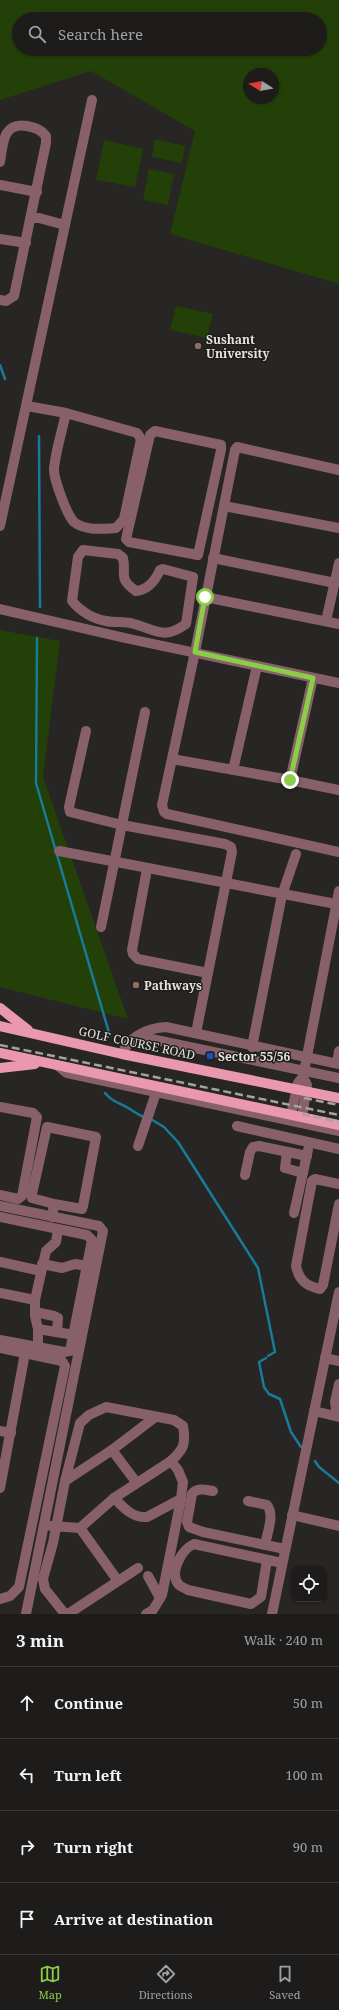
<!DOCTYPE html>
<meta charset="utf-8">
<style>
body{margin:0;font-family:"Noto Serif",serif;background:#252524;color:#f1f3f6}
.controls{position:absolute;right:12px;bottom:12px;display:grid;overflow:hidden;border-radius:8px;box-shadow:0 1px 3px #0004}
.controls button{width:36px;height:36px;display:grid;place-items:center;padding:0;border:0;border-bottom:1px solid #3b3a3a;background:#1d1c1b;color:#f1f3f6;font:20px sans-serif}
.compass{position:absolute;left:243px;top:68px;width:36px;height:36px;border-radius:50%;background:#1d1c1b;box-shadow:0 1px 3px #0004;rotate:281deg}
.stop{position:absolute;width:12px;height:12px;margin:-9px;border:3px solid #8ace47;border-radius:50%;background:#fff}
.stop.end{background:#8ace47;border-color:#fff;box-shadow:0 1px 4px #0008}
.list{margin:0;padding:0;list-style:none}
h2{display:flex;justify-content:space-between;align-items:center;height:52px;margin:0;padding:0 16px;font-size:17px}
h2 small{font-size:13px;font-weight:400;color:#a0a1a3}
.list li{display:grid;grid-template-columns:26px 1fr auto;gap:12px;align-items:center;box-sizing:border-box;height:72px;padding:0 16px;border-top:1px solid #3b3a3a}
.list b{display:block;font-size:15px;white-space:nowrap}
.list em{font-size:13px;font-style:normal;color:#a0a1a3}
.icon{flex:none;width:22px;height:22px;fill:none;stroke:currentColor;stroke-width:2;stroke-linecap:round;stroke-linejoin:round}
.map{position:relative;flex:none;width:339px;height:1614px;overflow:hidden}
.search{position:absolute;background:#1d1c1b;box-shadow:0 1px 3px #0004;left:12px;right:12px;top:12px;height:44px;display:flex;align-items:center;gap:10px;box-sizing:border-box;padding:0 14px;border-radius:22px;color:#a0a1a3;font-size:15px}
.sheet{height:340px;background:#1d1c1b}
nav{display:flex;justify-content:space-around;align-items:center;box-sizing:border-box;height:56px;border-top:1px solid #3b3a3a;background:#1d1c1b;font-size:11px;color:#a0a1a3}
nav a{display:grid;justify-items:center;gap:2px}
nav .on{color:#8ace47}
.map>svg:first-child{display:block}
</style>
<div class="map">
<svg width="339" height="1614" viewBox="0 0 339 1614">
<rect width="100%" height="100%" fill="#272624"/>
<!-- green -->
<g fill="#224007" fill-rule="evenodd">
<path d="M0,0H339V284L170,234L195,131L91,71L0,100ZM19,19H320V49H19ZM249,74H273V98H249Z"/>
<path d="M155,139L185,146L182,163L152,157Z"/>
<path d="M104,140L143,149L135,187L96,180Z"/>
<path d="M149,169L174,174L168,205L143,200Z"/>
<path d="M176,306L213,314L207,338L170,330Z"/>
<path d="M0,630L60,641L43,777L128,1019L0,987Z"/>
</g>
<g fill="none" stroke-linecap="round" stroke-linejoin="round">
<!-- stream -->
<g stroke="#1a7a9a" stroke-width="2.5">
<path d="M0,365L5,379"/>
<path d="M39,436L40,607"/>
<path d="M37,638L36,783L110,1036"/>
<path d="M105,1093C113,1103 119,1102 130,1109C135,1112 138,1115 144,1117"/>
<path d="M149,1118L164,1127L178,1142L258,1268L275,1352L268,1356"/>
<path d="M266,1358L259,1362L264,1387L269,1394L280,1399L291,1432L301,1447"/>
<path d="M315,1461L319,1467L339,1483"/>
</g>
<!-- minor -->
<g stroke="#88606b" stroke-width="10">
<path d="M0,162C3,143 3,122 27,126C36,128 40,129 46,136V143L14,296L6,301L0,300"/>
<path d="M0,185L37,192"/>
<path d="M32,218H39L65,225"/>
<path d="M0,239L26,243"/>
<path d="M27,406L66,413L137,433L141,439L124,519L116,528C103,529 85,531 74,522C67,515 53,478 54,468C56,450 62,431 66,413"/>
<path d="M155,431L221,445V450L198,555L129,542L126,539L150,435Z"/>
<path d="M339,470L237,447L235,450L195,652L162,805L164,812L167,814L339,852"/>
<path d="M224,506L339,528"/>
<path d="M0,526L92,100"/>
<path d="M83,550L118,554L123,558C127,574 117,578 136,591C148,590 155,581 160,570L163,569L193,577L186,624C164,640 156,630 134,624C125,621 115,623 106,621C93,619 80,611 72,601L78,557Z"/>
<path d="M213,558L335,583"/>
<path d="M205,597L339,624"/>
<path d="M0,609L125,638L339,683"/>
<path d="M326,621L339,563"/>
<path d="M86,731L69,807L70,812L122,825L225,844L231,847L232,852L196,1033"/>
<path d="M172,759L290,780L339,790"/>
<path d="M233,770L257,666"/>
<path d="M290,780L313,678"/>
<path d="M59,851L336,904"/>
<path d="M147,869L132,950L133,954L138,959L208,973"/>
<path d="M101,927L145,712"/>
<path d="M137,1036L339,1078"/>
<path d="M252,1047L282,895L296,854"/>
<path d="M122,1054C129,1037 147,1028 166,1027L339,1064"/>
<path d="M337,1063L339,1051"/>
<path d="M57,1065L67,1073L339,1131"/>
<path d="M0,1107L33,1113L37,1117L22,1196L18,1199L0,1195"/>
<path d="M291,1115L298,1083L303,1077L339,891"/>
<path d="M302,1117L307,1085L303,1077"/>
<path d="M237,1126L339,1149"/>
<path d="M138,1146L158,1087"/>
<path d="M287,1152L285,1168L303,1173"/>
<path d="M245,1175L250,1152L253,1147L259,1146L307,1156"/>
<path d="M339,1184L315,1179L312,1181L296,1266C299,1280 306,1286 320,1289L323,1285L339,1204"/>
<path d="M0,1206L99,1226L103,1231L26,1614"/>
<path d="M294,1213L308,1150"/>
<path d="M0,1217L87,1235L92,1240L70,1351L64,1352L0,1340"/>
<path d="M52,1217L54,1204L32,1198V1194L47,1127L96,1137L83,1206L82,1209L54,1204"/>
<path d="M0,1262L41,1271"/>
<path d="M42,1264L62,1268L75,1264L87,1266"/>
<path d="M0,1293L35,1300"/>
<path d="M35,1312L54,1316L58,1318L57,1332"/>
<path d="M38,1329L74,1335"/>
<path d="M38,1347V1329L35,1316V1300L46,1251L56,1242L58,1230"/>
<path d="M0,1348L62,1361L65,1366L19,1587L10,1596L0,1599"/>
<path d="M325,1358L339,1361"/>
<path d="M339,1384L335,1402L336,1409L339,1410"/>
<path d="M314,1411L339,1417"/>
<path d="M0,1431L11,1433"/>
<path d="M112,1450L136,1482"/>
<path d="M65,1481L112,1450L154,1418"/>
<path d="M0,1488L25,1353"/>
<path d="M213,1491C206,1490 197,1487 192,1494L187,1522L189,1527L203,1532L285,1549"/>
<path d="M114,1498C123,1507 132,1518 147,1517L181,1499"/>
<path d="M248,1501L267,1505C275,1515 267,1533 265,1545"/>
<path d="M292,1515L339,1526"/>
<path d="M51,1526L80,1528L114,1498L171,1461"/>
<path d="M80,1528L118,1581"/>
<path d="M267,1560L261,1597L251,1604L188,1590C185,1588 181,1587 179,1585C168,1573 182,1549 194,1544L282,1563"/>
<path d="M148,1576L160,1598"/>
<path d="M65,1614L45,1589L43,1579L53,1543L65,1481L80,1423L89,1415L106,1407L174,1420L183,1426C186,1444 184,1449 171,1461L178,1470L183,1482L181,1499L162,1595L153,1610L146,1614"/>
<path d="M68,1614L138,1568"/>
<path d="M272,1614L339,1292"/>
</g>
<!-- major -->
<g stroke="#ea98b0" stroke-width="10">
<path d="M0,1008L28,1030"/>
<path d="M0,1026L122,1054L339,1098"/>
<path d="M0,1053L339,1125"/>
<path d="M0,1068L35,1064"/>
</g>
<!-- rail -->
<g stroke="#a4a3a1" stroke-width="2.5" stroke-dasharray="8 4" stroke-linecap="butt">
<path d="M0,1045L339,1115"/>
<path d="M304,1098L339,1105"/>
<path d="M302,1114L339,1122"/>
</g>
</g>
<g fill="none" stroke-linecap="round" stroke-linejoin="round">
<!-- route -->
<path stroke="#8ace47" stroke-width="5" d="M205,597L195,652L313,678L290,780"/>
</g>
<!-- markers -->
<g fill="#8d6e63" stroke="#1e1d1a" stroke-width="1.5">
<circle cx="198" cy="346" r="4"/>
<circle cx="136" cy="985" r="4"/>
</g>
<rect fill="#1a4fb4" stroke="#1e1d1a" stroke-width="1.5" x="206" y="1052" width="8" height="8" rx="2"/>
<g text-anchor="middle" dominant-baseline="central" stroke-width="3" stroke-linejoin="round" paint-order="stroke">
<!-- poi labels -->
<g font-size="12" font-weight="bold" fill="#e4e3e1" stroke="#1e1d1a" text-anchor="start">
<text x="206" y="339">Sushant<tspan x="206" dy="14">University</tspan></text>
<text x="144" y="985">Pathways</text>
<text x="218" y="1056">Sector 55/56</text>
</g>
<!-- street labels -->
<g font-size="12" fill="#e4e3e1" stroke="#1e1d1a">
<text transform="translate(137 1043) rotate(12)">GOLF COURSE ROAD</text>
</g>
</g>
</svg>
<div class="controls">
<button><svg class="icon" aria-label="locate" viewBox="0 0 24 24"><circle cx="12" cy="12" r="6"/><path d="M12 2v4M12 18v4M2 12h4M18 12h4"/></svg></button>
</div>
<svg class="compass" viewBox="-18 -18 36 36"><path d="M0-13l5 13h-10z" fill="#e53935"/><path d="M0 13l5-13h-10z" fill="#a0a1a3"/></svg>
<div class="stop" style="left:205px;top:597px"></div>
<div class="stop end" style="left:290px;top:780px"></div>
<div class="search"><svg class="icon" aria-label="search" viewBox="0 0 24 24"><circle cx="10" cy="10" r="6"/><path d="M15 15l6 6"/></svg>Search here</div>
</div>
<section class="sheet">
<h2>3 min<small>Walk · 240 m</small></h2>
<ul class="list">
<li><svg class="icon" aria-label="ahead" viewBox="0 0 24 24"><path d="M12 20V5M6 11l6-6 6 6"/></svg><div><b>Continue</b></div><em>50 m</em></li>
<li><svg class="icon" aria-label="left" viewBox="0 0 24 24"><path d="M17 20v-9H6M10 6l-5 5 5 5"/></svg><div><b>Turn left</b></div><em>100 m</em></li>
<li><svg class="icon" aria-label="right" viewBox="0 0 24 24"><path d="M7 20v-9h11M14 6l5 5-5 5"/></svg><div><b>Turn right</b></div><em>90 m</em></li>
<li><svg class="icon" aria-label="arrive" viewBox="0 0 24 24"><path d="M6 21V4h12l-3 4 3 4H6"/></svg><div><b>Arrive at destination</b></div></li>
</ul>
</section>
<nav>
<a class="on"><svg class="icon" aria-label="map" viewBox="0 0 24 24"><path d="M3 6l6-2 6 2 6-2v14l-6 2-6-2-6 2zM9 4v14M15 6v14"/></svg>Map</a>
<a><svg class="icon" aria-label="directions" viewBox="0 0 24 24"><path d="M12 3l9 9-9 9-9-9zM9 14v-3h6M13 9l2 2-2 2"/></svg>Directions</a>
<a><svg class="icon" aria-label="saved" viewBox="0 0 24 24"><path d="M7 4h10v16l-5-4-5 4z"/></svg>Saved</a>
</nav>
